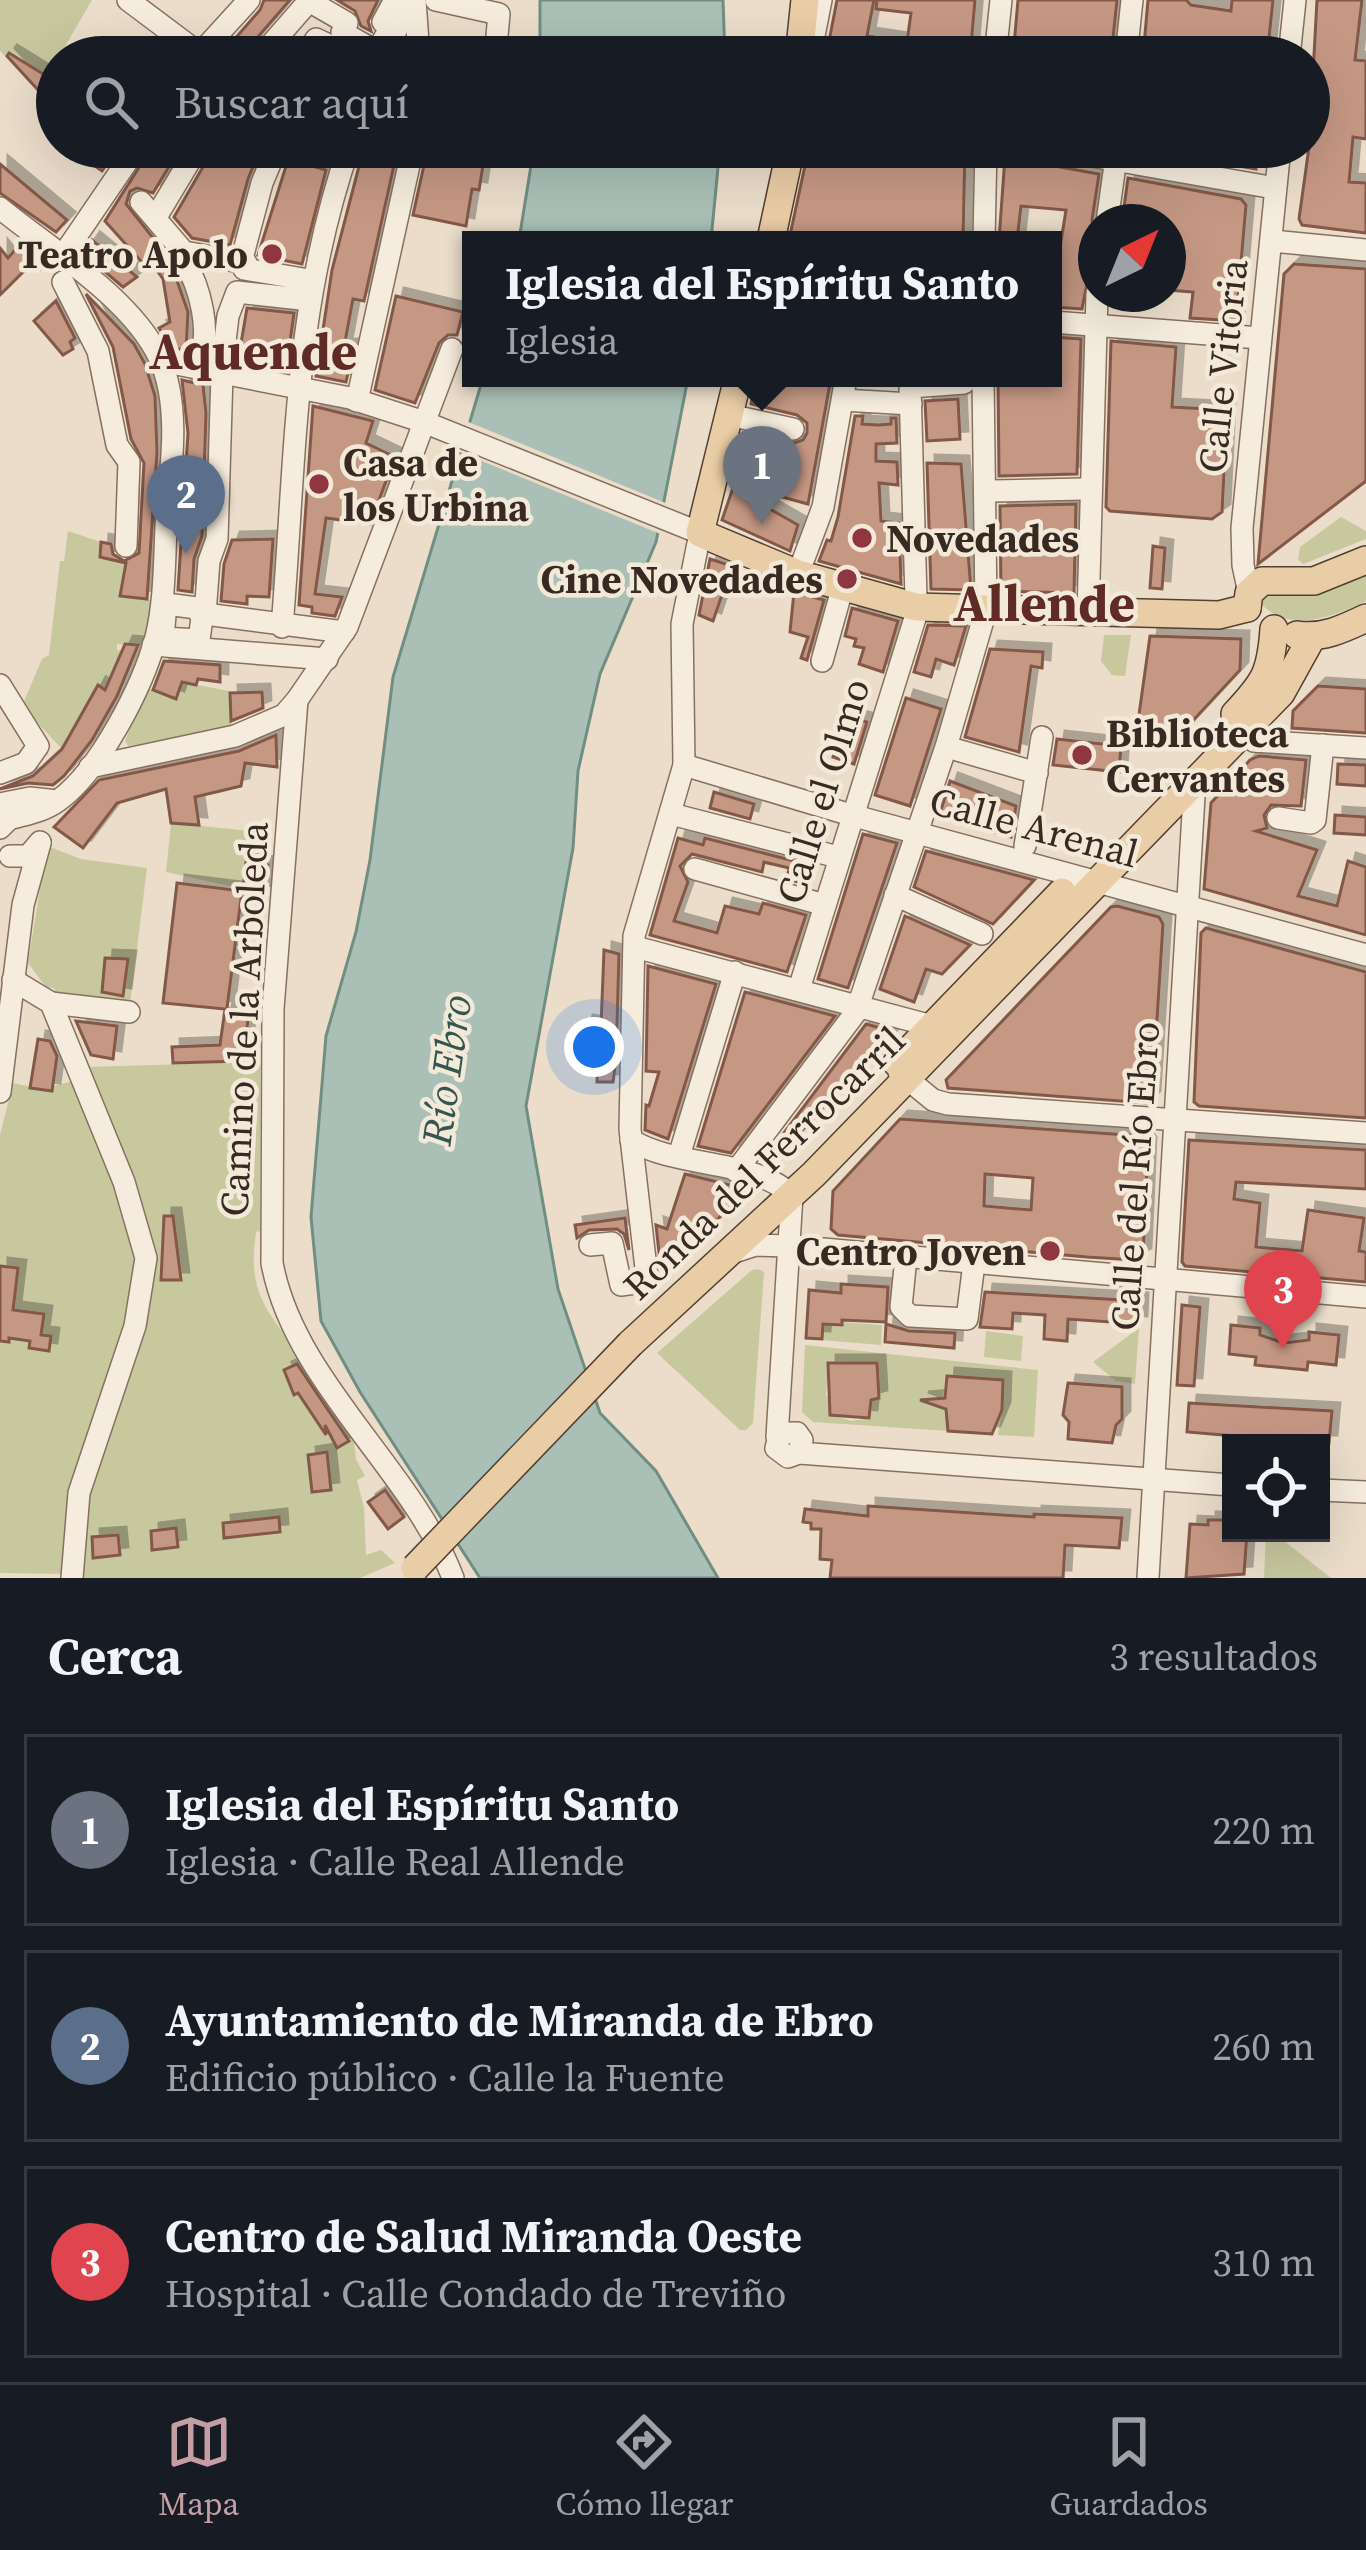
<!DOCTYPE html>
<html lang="es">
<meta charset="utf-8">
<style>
body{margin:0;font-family:"Source Serif 4",serif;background:#20242c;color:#f1f3f6}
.controls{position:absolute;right:36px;bottom:36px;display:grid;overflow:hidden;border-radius:0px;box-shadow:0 12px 48px #0002}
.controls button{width:108px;height:108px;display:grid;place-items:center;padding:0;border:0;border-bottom:3px solid #363941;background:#171b24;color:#f1f3f6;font:60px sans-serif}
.compass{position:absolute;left:1078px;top:204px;width:108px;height:108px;border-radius:50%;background:#171b24;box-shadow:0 12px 48px #0002;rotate:43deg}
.you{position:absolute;left:594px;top:1047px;width:42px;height:42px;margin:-30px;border:9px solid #fff;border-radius:50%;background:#1a73e8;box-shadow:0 0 0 18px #1a73e833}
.badge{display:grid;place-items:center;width:78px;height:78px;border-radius:50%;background:#c59ea4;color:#fff;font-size:39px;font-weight:700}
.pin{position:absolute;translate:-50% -99px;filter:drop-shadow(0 3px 6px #0008)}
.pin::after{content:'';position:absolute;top:63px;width:42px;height:36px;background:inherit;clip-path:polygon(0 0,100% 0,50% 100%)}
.popup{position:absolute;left:462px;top:231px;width:600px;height:156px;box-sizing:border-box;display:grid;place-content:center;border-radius:0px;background:#171b24;filter:drop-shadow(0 3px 9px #0005);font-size:39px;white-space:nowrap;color:#9ea1a6}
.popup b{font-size:45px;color:#f1f3f6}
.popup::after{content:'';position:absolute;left:50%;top:100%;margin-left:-24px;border:24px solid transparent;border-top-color:#171b24}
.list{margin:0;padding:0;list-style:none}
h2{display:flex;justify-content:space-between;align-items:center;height:156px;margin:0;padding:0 48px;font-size:51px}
h2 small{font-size:39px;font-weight:400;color:#9ea1a6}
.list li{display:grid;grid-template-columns:78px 1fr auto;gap:36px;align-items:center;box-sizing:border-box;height:192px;margin:0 24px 24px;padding:0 24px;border:3px solid #363941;border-radius:0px}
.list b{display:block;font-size:45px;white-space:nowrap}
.list p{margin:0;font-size:39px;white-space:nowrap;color:#9ea1a6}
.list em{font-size:39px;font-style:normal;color:#9ea1a6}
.icon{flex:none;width:66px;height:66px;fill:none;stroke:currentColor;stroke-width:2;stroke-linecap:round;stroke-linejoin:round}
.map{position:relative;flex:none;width:1366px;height:1578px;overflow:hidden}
.search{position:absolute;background:#171b24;box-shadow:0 12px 48px #0002;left:36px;right:36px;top:36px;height:132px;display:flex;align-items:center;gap:30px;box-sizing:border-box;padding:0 42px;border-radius:66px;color:#9ea1a6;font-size:45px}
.sheet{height:804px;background:#171b24}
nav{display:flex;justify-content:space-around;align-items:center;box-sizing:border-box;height:168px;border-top:3px solid #363941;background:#171b24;font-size:33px;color:#9ea1a6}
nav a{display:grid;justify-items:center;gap:6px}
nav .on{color:#c59ea4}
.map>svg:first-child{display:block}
</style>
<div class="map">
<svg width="1366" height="1578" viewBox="0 0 1366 1578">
<defs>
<filter id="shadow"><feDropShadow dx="8" dy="-8" stdDeviation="0" flood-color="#0004"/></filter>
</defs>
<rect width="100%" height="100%" fill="#ebddca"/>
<!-- green -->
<g fill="#c8c89f" fill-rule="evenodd">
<path d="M0,0H92L39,91L0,51Z"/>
<path d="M1341,517L1366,531V539L1303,564L1298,559L1300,547Z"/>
<path d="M68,531L101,542L100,557L126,563L121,596L153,600L146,646L117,644V650L122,651L105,690L97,686L62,749L22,706L42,659L49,655L60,561H64Z"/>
<path d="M1366,571V601C1333,617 1286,636 1258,600L1263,594C1301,595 1333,591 1366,571Z"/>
<path d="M1104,635H1131L1125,676L1112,675L1101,661Z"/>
<path d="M182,682L229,691L232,730L128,746L125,740L148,688L176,699Z"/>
<path d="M171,823L271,833L268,865L247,863L243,889L166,872Z"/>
<path d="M47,846L81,859L147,868L130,1004L55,992L54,988L46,987L28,963Z"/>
<path d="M260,1062V1231L256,1232C249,1280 258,1301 286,1336C302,1356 312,1381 323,1403L327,1401L354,1442L356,1459L365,1476L357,1480L364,1508L366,1555L381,1550L395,1563L360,1578H78L79,1517L150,1280L84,1067Z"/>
<path d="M77,1080L96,1123L140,1267L65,1574L0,1573V1135L13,1083L51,1091L53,1086Z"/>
<path d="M758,1269L764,1272L753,1423L746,1430H740L657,1353L752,1270Z"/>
<path d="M842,1322L882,1325L881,1345L822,1340L823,1324L842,1325Z"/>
<path d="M1139,1328L1135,1384L1116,1381L1093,1362Z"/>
<path d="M986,1331L1023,1336L1021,1361L984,1357Z"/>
<path d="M805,1345L1038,1370L1034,1437L998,1435L1004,1402L1002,1380L947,1376L942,1398L949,1415L948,1431L813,1422L802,1412ZM843,1361L844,1367L862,1368L863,1362L870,1363L881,1398L871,1400L869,1418L852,1421L830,1415L831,1398L826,1396L829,1363Z"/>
<path d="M1266,1533H1274L1331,1578H1264Z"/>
</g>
<!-- water -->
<g fill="#aac0b7" stroke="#718e83" stroke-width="3">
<path d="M540,0H723L725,57H540Z"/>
<path d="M534,147H720L711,240H519Z"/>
<path d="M483,378H688L656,542L600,674L578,771L573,848L526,1106L558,1289L600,1413L656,1471L718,1578H480L360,1392L321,1321L311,1217L326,1036L356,932L370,860L393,677Z"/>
</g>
<!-- pier -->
<path fill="#ebddca" d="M466,421L668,504L663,535L457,451Z"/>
<!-- building -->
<g fill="#c59884" stroke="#835948" stroke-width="3" fill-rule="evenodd" filter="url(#shadow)">
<path d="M264,0H290L249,47L245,57H219L260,10Z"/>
<path d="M337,0H378L368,21L371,31L361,26L355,11Z"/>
<path d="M837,0H874L867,36L907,42L911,13L876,9L877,0H975L970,57H826Z"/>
<path d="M1018,0H1117L1111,57H1013Z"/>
<path d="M1148,0H1186L1191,5L1231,11L1232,0H1273L1267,57H1143Z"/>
<path d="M1317,0H1362L1355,60L1366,61V139L1353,137L1349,182L1366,183V233L1302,225L1299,219L1309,147Z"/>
<path d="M9,53L48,77L39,91L7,56Z"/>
<path d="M68,147H119L102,171Z"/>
<path d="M152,147H181L153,193L137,188L130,191L126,204L169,258L188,312L186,351L171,347L159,328L170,322L163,279L153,265L148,269L105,221Z"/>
<path d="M237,147H261L248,179L230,245L192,238L174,217L211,153L232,161Z"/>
<path d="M292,147H312L305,164L326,170L302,264L258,255Z"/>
<path d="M364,147H398L364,301L353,299L344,347H354L346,382L316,376L332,270Z"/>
<path d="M428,147H486L479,190L472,189L466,226L413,215Z"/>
<path d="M809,147H965L963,240H789Z"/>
<path d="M1151,147H1258L1256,169L1151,151Z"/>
<path d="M1005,157L1099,174L1092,220L1096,239L1082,309L1053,307V254H1059L1066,210L1021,206L1017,240H999Z"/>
<path d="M0,164L67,220L56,232L0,193Z"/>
<path d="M1128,178L1241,199L1246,205L1236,321L1190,318L1193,292L1168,290V222H1122Z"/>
<path d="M92,240L137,277L123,287L83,253Z"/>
<path d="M21,243L46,262L40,269L32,263L0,295V248L8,258Z"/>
<path d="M1294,264L1366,269V481L1258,564L1284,274Z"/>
<path d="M86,294L134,344L145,364L155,396L157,452L147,599L120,596L126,563L100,557L101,542L111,544L113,554L124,561L139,553L144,463L131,439L113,347Z"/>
<path d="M396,296L463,312L457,335H448L439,343L415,403L375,390Z"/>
<path d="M56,301L75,338L70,342L73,349L63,355L34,321Z"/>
<path d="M247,308L294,313L286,370L238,361Z"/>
<path d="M1053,337L1081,339L1077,474L999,476L998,378H1053Z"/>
<path d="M1111,341L1176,347L1172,407L1227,410L1222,512L1212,519L1110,511L1106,507Z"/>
<path d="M757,378H831L808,504L731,483L743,433L791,444L803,440L807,433V423L797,415L751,404Z"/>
<path d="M182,380L203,385L206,413L202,536L194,559L192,592L178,590L188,433Z"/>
<path d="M958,399L960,439L927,441L925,401Z"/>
<path d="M313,406L373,421L366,443L395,457L370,524L326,518L315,594L342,597L335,616L312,613V607L299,605Z"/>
<path d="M855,416H863L862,424L878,425L891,424V418H896L897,443L876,444V461L897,462L898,485L879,483L881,521L899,523L901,584L819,561L827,540L831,541L838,517Z"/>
<path d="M927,463L961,464L971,590L931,589Z"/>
<path d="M733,488L798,525L790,551L722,520Z"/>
<path d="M1076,504L1074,593L1001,591L1000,506Z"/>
<path d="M273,539L269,597L247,596V604L221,601L224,564L232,540Z"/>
<path d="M1153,546L1165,548L1162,589L1150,588Z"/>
<path d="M710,559L732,566L713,621L699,615Z"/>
<path d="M794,592L824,600L807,660L801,658L808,637L790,632Z"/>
<path d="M852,608L898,621L883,672L859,664L864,648L854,646L856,639L845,636Z"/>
<path d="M928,625L966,626L954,665L936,659L931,677L914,672Z"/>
<path d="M1150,636L1241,639L1240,670L1174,741L1136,736Z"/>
<path d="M125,644L138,645L117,696L92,740L64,776L53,785L28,783L0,789L33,776L62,749L98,685L105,690Z"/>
<path d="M990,649L1043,652L1042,668L1031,666L1019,752L965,737Z"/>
<path d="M164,661L220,665V682L198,679L196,685L182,682L176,699L153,690Z"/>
<path d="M1318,686L1366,689V733L1292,728L1293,711Z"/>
<path d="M262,692L263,708L231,721L230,693Z"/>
<path d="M906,698L941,709L910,806L875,795Z"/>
<path d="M847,716L867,722L854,764L833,757Z"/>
<path d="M276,735L277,767L245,763L241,786L195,797L199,825L171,823L166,789L117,803L83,848L54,827L99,780L239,751Z"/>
<path d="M1057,739L1121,746L1119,772L1053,765Z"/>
<path d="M1259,756L1306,760L1301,806L1271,805L1264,815L1267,828L1256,831L1317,850L1298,896L1337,906L1348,861L1366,867V935L1204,889L1211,803L1250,760Z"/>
<path d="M1338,764L1366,765V786L1337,784Z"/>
<path d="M950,781L1016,806L1011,837L945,818L940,813Z"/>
<path d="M714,792L754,804L750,819L710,808Z"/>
<path d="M1335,815L1366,817V835L1334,833Z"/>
<path d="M863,834L897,843L848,988L818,979Z"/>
<path d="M678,838L703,845L705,838L806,864L801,883L787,879L789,868L764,862L762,872L692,854L680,866L688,882L674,921L717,933L725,906L759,914L763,903L806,915L787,972L650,935Z"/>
<path d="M926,851L1034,880L993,924L914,887Z"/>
<path d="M246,862L268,865L264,894L243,889Z"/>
<path d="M177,883L242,891L227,1008L249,1011L243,1061L173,1063L172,1047L220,1045L225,1009L163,1003Z"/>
<path d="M1117,906L1159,917L1163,924L1152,1099L1147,1103L948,1088L946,1080L1111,907Z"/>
<path d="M905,916L970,945L942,974L926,969L914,1002L880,989Z"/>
<path d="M1206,928L1366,972V1118L1199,1106L1194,1102L1201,933Z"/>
<path d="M604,950L619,954L616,1061L613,1082H597L598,1057L578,1055L585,1023L601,1026Z"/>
<path d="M105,958L128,959L123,996L102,992Z"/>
<path d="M648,966L716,984L668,1139L645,1130L646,1105L649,1106L659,1072L646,1071Z"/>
<path d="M745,992L835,1016L731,1153L698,1146Z"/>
<path d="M76,1021L117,1026L113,1059L91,1055Z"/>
<path d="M866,1024L891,1031V1036L774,1160L768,1154Z"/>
<path d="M38,1039L50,1041L57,1056L52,1091L30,1088Z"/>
<path d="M900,1119L1141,1136L1148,1145L1143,1256L1135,1260L1087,1257L838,1235L831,1229L833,1191ZM985,1174L1033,1178L1031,1210L984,1206Z"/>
<path d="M1189,1140L1366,1150V1189L1236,1182L1234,1199L1260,1203L1256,1247L1302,1251L1308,1210L1364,1218L1359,1251L1366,1252V1282L1185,1266L1182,1262Z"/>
<path d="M685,1174L746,1189L699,1239L689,1232L660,1262L656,1225L667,1229Z"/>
<path d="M164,1216H173L181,1280H161Z"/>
<path d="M625,1218L629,1250L624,1234L617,1229L589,1230L577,1238L575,1225Z"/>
<path d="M0,1266L18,1268L13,1310L44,1314L41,1335L51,1336L49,1351L29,1348L30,1341L9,1338V1342L0,1341Z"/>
<path d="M841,1284L888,1287L886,1322L842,1320V1325L823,1324L822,1339L806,1338L809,1290L841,1293Z"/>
<path d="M985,1292L1140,1301L1139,1324L1068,1319L1067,1341L1044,1339L1045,1315L1013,1313L1012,1329L980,1327Z"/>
<path d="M1182,1305L1200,1307L1194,1386L1177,1385Z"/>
<path d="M886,1324L909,1331L955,1333L954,1348L885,1342Z"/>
<path d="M1231,1325L1260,1328V1335L1284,1343L1309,1340V1332L1339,1335L1336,1365L1308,1362L1307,1370L1255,1365L1256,1357L1229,1354Z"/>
<path d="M828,1363H877L879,1398L871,1400L869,1418L830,1415Z"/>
<path d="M297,1364L349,1441L337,1448L325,1425L326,1435L298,1393L294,1395L284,1370Z"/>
<path d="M947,1376L1003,1380L1002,1410L992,1434L948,1431L946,1409L920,1400L945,1398Z"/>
<path d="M1068,1383L1122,1387V1419L1116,1425L1112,1443L1068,1439L1069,1422L1063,1415Z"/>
<path d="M1189,1403L1332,1411L1329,1443H1258V1438L1187,1432Z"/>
<path d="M327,1452L331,1490L312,1492L308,1455Z"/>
<path d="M385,1490L404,1517L388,1529L368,1502Z"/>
<path d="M868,1506L1034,1517V1514L1122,1518L1119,1548L1065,1545L1063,1578H830L832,1560L820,1559L821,1529H811V1523L803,1522L805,1509L868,1516Z"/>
<path d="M279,1517L280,1532L224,1538L223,1523Z"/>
<path d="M1208,1520H1230L1231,1533H1247L1244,1574L1186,1578L1190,1524L1208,1525Z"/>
<path d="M176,1528L178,1547L152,1550L151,1531Z"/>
<path d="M118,1535L120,1555L93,1558L92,1537Z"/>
</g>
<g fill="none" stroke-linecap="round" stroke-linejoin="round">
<defs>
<g id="minor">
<path d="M128,0L204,57"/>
<path d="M415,0L419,57"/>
<path d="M436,0L499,14L495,57"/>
<path d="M390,42L412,0"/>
<path d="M811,51L821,0"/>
<path d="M197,57L249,0"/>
<path d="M260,57L309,1L347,23L342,32L377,52L391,26L383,22L395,0"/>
<path d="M305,57L316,39L354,57"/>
<path d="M995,57L1001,0"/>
<path d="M1126,57L1132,0"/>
<path d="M1289,57L1295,0"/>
<path d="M1040,147L1275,188"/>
<path d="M141,202L195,265"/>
<path d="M0,208C50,249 131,298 159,357C180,402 172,463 167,510C164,551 166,597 156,637C143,686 100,770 59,800C43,812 26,814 9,819L0,828"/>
<path d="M156,217L198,147"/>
<path d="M1107,222L1117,151"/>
<path d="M984,240L986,147"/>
<path d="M1272,241L1366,250"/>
<path d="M190,253L246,263L244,269L309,280L301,299L237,292L228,316L222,366L199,360C212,333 200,286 184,261Z"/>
<path d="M62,257L137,147"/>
<path d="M241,262L262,183L277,147"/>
<path d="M63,282L98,351L117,445L129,462L126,546"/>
<path d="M1053,322L1260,338"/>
<path d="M161,361L350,398L424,422L700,533L682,624L684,765L634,936L630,1129L647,1277L642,1282L621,1285L612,1243L590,1245"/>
<path d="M843,400L911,404"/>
<path d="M357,401L413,147"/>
<path d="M729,415L793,429"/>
<path d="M993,491L1082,489"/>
<path d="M798,574L823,507L846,378"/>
<path d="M1249,593L1243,565L1242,528L1280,147"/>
<path d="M916,599L910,387L964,383"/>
<path d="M166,604L197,608L202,618L199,640L163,638Z"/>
<path d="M200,612L205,614L209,561L217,539L222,374"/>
<path d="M205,614L344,632"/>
<path d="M1088,614L1097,294"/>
<path d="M282,627C296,459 293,309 349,147"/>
<path d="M153,645L327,659"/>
<path d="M822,661L841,593"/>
<path d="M0,685L38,746L26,763L0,773"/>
<path d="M297,700L273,1009L272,1263C294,1382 412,1469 453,1578"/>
<path d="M1254,741L1366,748"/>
<path d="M957,750L1037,773"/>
<path d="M684,765L851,815L1366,955"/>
<path d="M90,767L235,736L284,715L297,700L347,627L452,349"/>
<path d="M0,804L30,798L57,801"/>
<path d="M679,816L838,857"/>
<path d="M1278,818L1311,823L1315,820L1323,745"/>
<path d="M1025,846L1042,737"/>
<path d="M10,856H28L40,842"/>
<path d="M695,869L825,905"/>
<path d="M895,895L982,934"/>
<path d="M635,947L932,1026"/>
<path d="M13,980L51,1003L124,1182L146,1258L135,1326L79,1493L72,1578"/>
<path d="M799,989L916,615"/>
<path d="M51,1003L129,1012"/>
<path d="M899,1072L933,1100L948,1104L1366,1133"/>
<path d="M0,1092L23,905L40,843"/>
<path d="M631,1140C678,1169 749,1157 792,1195L777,1437"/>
<path d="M679,1156L735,972"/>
<path d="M736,1171L856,1012L946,747L986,610L983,378"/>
<path d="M734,1252L755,1245L789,1246L1366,1297"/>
<path d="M906,1257L901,1307L910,1316L967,1319L974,1263"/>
<path d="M799,1453L802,1440L797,1433H780L776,1448L788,1457L799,1453L1231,1485"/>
<path d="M1321,1490L1366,1492"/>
<path d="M1148,1578L1195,779"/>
</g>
<g id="major">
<path d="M799,57L805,0"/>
<path d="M771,240L791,147"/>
<path d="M738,378L700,533L798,574L916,607L1219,615L1247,608"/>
<path d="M1247,608L1249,593L1262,581H1314L1366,560"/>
<path d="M1297,635C1322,639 1343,629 1366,618"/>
<path d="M1235,714C1265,682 1271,673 1274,629"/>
<path d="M897,1063L1062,892"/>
<path d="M630,1344L814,1174L1281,693L1312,637"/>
</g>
</defs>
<!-- minor casing -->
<use href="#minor" stroke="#867060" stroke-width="24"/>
<!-- major casing -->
<use href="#major" stroke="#543f33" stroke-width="30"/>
<!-- minor -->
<use href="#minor" stroke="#f6ecdd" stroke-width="21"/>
<!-- major -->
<use href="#major" stroke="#e9cda6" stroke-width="27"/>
<defs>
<path id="major-bridge" d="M415,1568L630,1344"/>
</defs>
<!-- major-bridge casing -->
<use href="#major-bridge" stroke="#543f33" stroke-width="30" stroke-linecap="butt"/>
<!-- major-bridge -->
<use href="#major-bridge" stroke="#e9cda6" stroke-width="27"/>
</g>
<!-- markers -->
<g fill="#8f3640" stroke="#f3e9d9" stroke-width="4.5">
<circle cx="272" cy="254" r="12"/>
<circle cx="319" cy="484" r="12"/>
<circle cx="862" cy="538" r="12"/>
<circle cx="847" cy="579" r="12"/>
<circle cx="1082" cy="755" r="12"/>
<circle cx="1050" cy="1251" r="12"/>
</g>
<g text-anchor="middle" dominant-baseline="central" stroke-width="9" stroke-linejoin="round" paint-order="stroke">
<!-- poi labels -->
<g font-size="39" font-weight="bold" fill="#382a22" stroke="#f3e9d9" text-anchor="end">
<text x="248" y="254">Teatro Apolo</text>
<text x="343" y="462" text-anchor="start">Casa de<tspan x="343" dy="45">los Urbina</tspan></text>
<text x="886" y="538" text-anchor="start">Novedades</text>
<text x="823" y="579">Cine Novedades</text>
<text x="1106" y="733" text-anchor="start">Biblioteca<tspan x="1106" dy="45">Cervantes</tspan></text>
<text x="1026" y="1251">Centro Joven</text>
</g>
<!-- street labels -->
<g font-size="39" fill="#382a22" stroke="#f3e9d9">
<text transform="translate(1223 366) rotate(-84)">Calle Vitoria</text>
<text transform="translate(823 791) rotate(-73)">Calle el Olmo</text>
<text transform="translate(1034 827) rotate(15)">Calle Arenal</text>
<text transform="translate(244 1019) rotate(-87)">Camino de la Arboleda</text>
<text transform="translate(764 1163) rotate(-44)">Ronda del Ferrocarril</text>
<text transform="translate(1135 1176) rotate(-86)">Calle del Río Ebro</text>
</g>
<!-- water labels -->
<g font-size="42" font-style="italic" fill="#335650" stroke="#f3e9d9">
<text transform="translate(446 1070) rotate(-82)">Río Ebro</text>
</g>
<!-- district labels -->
<g font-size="51" font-weight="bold" fill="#602b25" stroke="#f3e9d9">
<text x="253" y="351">Aquende</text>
<text x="1044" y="603">Allende</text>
</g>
</g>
</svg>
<div class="controls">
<button><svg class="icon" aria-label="locate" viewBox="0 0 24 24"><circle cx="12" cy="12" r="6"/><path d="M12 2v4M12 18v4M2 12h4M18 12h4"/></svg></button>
</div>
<svg class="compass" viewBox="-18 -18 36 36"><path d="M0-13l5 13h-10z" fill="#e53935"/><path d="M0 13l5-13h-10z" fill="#9ea1a6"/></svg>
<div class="you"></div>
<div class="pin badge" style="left:762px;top:525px;background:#6b7280">1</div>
<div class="popup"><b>Iglesia del Espíritu Santo</b>Iglesia</div>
<div class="pin badge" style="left:186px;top:554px;background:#5c6f8a">2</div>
<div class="pin badge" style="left:1283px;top:1349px;background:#e0444e">3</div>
<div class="search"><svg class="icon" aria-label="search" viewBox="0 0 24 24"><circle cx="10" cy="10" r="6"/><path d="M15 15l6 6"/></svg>Buscar aquí</div>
</div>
<section class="sheet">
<h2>Cerca<small>3 resultados</small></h2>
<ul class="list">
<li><span class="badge" style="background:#6b7280">1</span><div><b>Iglesia del Espíritu Santo</b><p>Iglesia · Calle Real Allende</p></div><em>220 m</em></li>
<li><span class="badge" style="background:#5c6f8a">2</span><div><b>Ayuntamiento de Miranda de Ebro</b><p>Edificio público · Calle la Fuente</p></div><em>260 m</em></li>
<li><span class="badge" style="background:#e0444e">3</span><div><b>Centro de Salud Miranda Oeste</b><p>Hospital · Calle Condado de Treviño</p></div><em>310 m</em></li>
</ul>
</section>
<nav>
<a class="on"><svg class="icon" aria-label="map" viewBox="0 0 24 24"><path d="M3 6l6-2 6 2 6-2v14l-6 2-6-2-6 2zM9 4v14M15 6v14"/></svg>Mapa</a>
<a><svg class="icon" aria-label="directions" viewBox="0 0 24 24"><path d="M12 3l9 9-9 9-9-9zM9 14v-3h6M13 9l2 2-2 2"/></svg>Cómo llegar</a>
<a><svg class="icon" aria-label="saved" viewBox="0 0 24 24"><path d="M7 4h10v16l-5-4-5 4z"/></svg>Guardados</a>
</nav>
